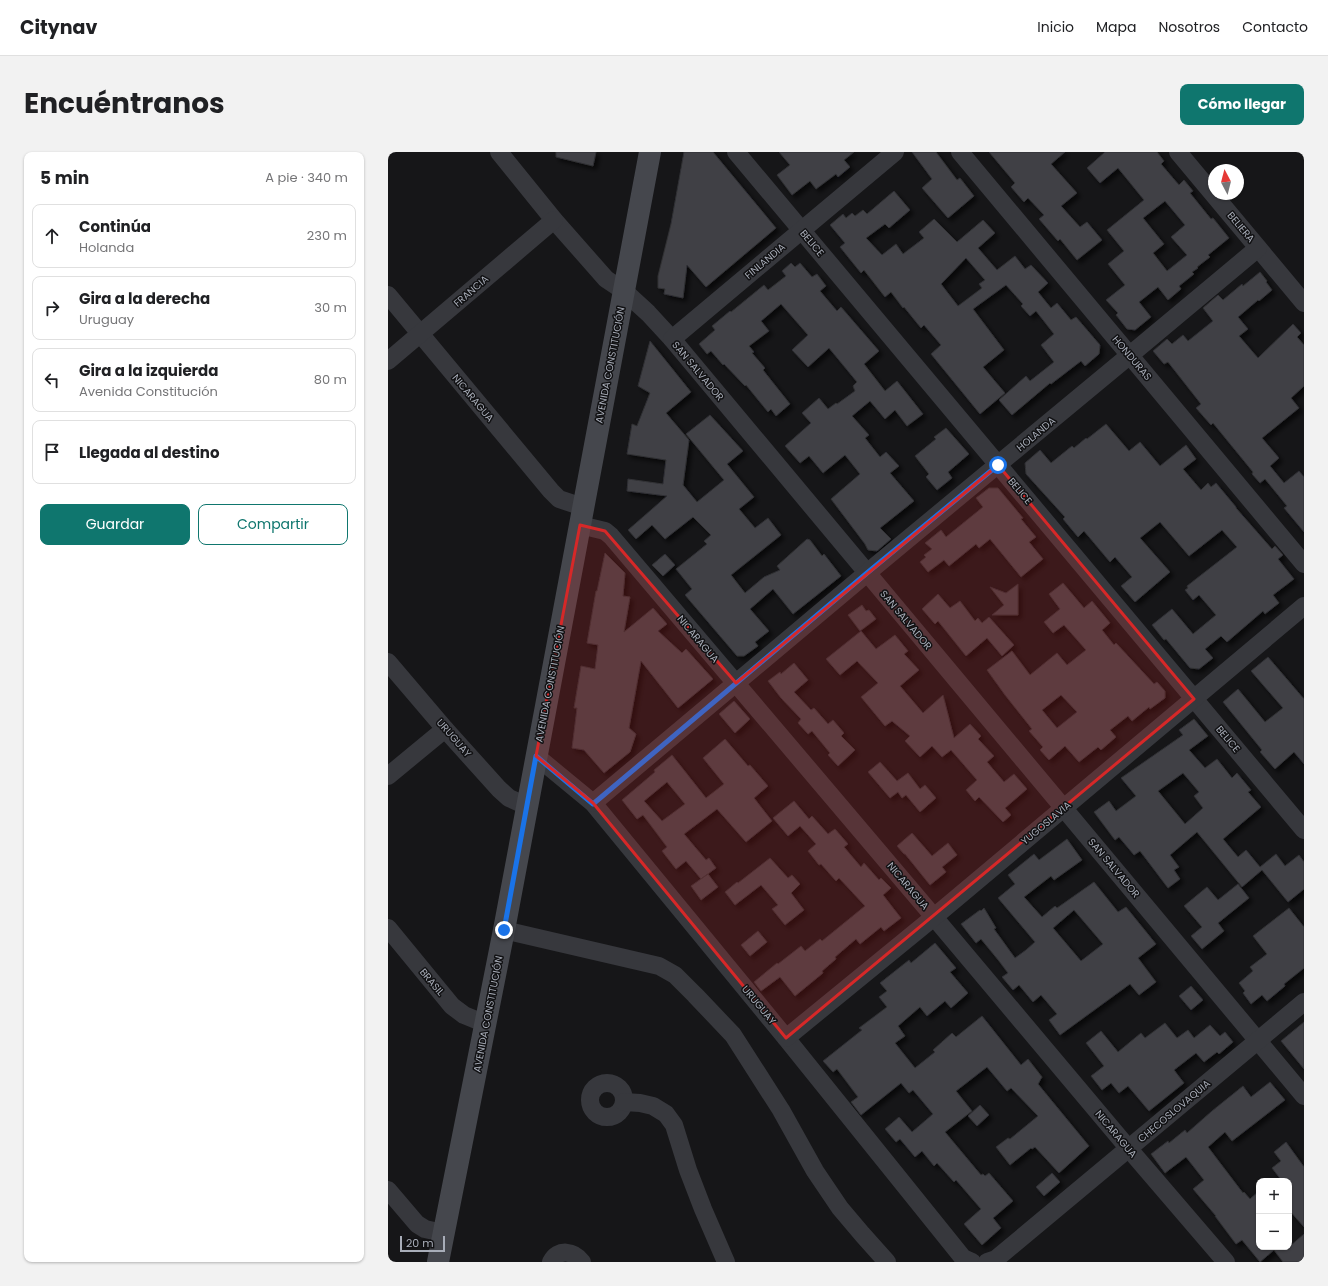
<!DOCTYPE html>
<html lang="es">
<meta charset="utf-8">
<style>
body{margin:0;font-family:Poppins,sans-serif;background:#f2f2f2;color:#202124}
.controls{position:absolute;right:12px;bottom:12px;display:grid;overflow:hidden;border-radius:8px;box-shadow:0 1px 3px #0004}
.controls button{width:36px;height:36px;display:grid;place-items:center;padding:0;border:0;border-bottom:1px solid #e0e0e0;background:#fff;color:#202124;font:20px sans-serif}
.compass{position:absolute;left:820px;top:12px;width:36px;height:36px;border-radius:50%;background:#fff;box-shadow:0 1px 3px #0004;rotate:353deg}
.scale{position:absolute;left:12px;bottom:10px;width:45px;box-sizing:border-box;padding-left:4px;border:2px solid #a8adb8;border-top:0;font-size:11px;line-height:14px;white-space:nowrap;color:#a8adb8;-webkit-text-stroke:3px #111113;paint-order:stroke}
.stop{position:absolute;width:12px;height:12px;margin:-9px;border:3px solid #1a73e8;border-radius:50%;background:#fff}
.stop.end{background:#1a73e8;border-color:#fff;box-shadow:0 1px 4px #0008}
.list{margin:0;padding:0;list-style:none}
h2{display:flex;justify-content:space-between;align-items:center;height:52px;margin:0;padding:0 16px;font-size:17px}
h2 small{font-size:13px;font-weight:400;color:#757577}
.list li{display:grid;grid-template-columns:26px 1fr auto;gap:12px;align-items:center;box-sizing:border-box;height:64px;margin:0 8px 8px;padding:0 8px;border:1px solid #e0e0e0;border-radius:8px}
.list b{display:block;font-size:15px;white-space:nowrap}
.list p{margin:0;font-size:13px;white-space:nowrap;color:#757577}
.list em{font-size:13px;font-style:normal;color:#757577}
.actions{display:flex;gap:8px;padding:12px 16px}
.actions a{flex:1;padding:9px 0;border:1px solid #0f766e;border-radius:8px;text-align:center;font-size:14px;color:#0f766e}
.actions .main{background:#0f766e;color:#fff}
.icon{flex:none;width:22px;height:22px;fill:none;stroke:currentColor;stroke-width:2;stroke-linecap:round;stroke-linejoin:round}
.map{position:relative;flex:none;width:916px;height:1110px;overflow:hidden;border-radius:8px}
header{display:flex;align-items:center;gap:24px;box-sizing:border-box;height:56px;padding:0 20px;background:#fff;border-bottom:1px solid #e0e0e0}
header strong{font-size:19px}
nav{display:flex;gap:22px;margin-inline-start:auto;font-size:14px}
.intro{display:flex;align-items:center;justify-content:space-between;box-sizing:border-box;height:96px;padding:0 24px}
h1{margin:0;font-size:28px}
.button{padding:10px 18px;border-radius:8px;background:#0f766e;color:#fff;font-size:14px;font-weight:700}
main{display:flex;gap:24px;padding:0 24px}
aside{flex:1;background:#fff;border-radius:8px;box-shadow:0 1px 3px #0004}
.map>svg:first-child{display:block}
</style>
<header>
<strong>Citynav</strong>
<nav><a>Inicio</a><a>Mapa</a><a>Nosotros</a><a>Contacto</a></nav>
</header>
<div class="intro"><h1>Encuéntranos</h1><a class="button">Cómo llegar</a></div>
<main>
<aside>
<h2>5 min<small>A pie · 340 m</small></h2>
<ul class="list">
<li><svg class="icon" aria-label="ahead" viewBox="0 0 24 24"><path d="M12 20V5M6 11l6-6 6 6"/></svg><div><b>Continúa</b><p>Holanda</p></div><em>230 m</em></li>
<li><svg class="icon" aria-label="right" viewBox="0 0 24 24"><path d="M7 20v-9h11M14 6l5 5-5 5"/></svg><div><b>Gira a la derecha</b><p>Uruguay</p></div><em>30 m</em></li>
<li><svg class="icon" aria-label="left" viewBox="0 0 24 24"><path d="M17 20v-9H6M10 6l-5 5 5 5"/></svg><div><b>Gira a la izquierda</b><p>Avenida Constitución</p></div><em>80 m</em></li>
<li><svg class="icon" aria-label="arrive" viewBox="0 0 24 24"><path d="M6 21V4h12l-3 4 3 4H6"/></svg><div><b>Llegada al destino</b></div></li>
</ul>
<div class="actions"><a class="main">Guardar</a><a>Compartir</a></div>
</aside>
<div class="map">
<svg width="916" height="1110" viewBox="0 0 916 1110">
<defs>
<filter id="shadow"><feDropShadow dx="3.5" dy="3.5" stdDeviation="2" flood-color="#0009"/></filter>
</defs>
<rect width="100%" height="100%" fill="#161618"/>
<!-- building -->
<g fill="#404145" stroke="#303034" fill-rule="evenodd" filter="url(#shadow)">
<path d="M168,0H208L205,14L168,5Z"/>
<path d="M296,0H325L388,76L318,135L299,113L295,146L276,142L277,137L270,136V124L283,72Z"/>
<path d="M391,0H466L456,8L462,15L450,25L448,22L428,37L422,29L404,43L389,23L402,13Z"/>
<path d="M524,0H548L569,28L572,26L586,44L560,66L534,36L544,27Z"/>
<path d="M601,0H677L663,12L689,41L673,54L692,75L699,70L714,88L689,108L672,87L670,89L651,67L656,63L640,46L636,50L623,35L627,31Z"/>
<path d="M717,0H769L776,9L773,12L791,33L796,28L805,39L802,41L823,67L825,66L841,86L820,103L822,105L809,115L810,116L804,120L806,122L791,134L793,137L780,148L770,135L751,150L763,165L747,178L739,177L728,163L730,161L718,148L737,133L720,112L736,99L719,78L756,48L730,16L712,31L699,16ZM777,49L797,73L783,85L799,103L779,119L765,101L776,92L755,66Z"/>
<path d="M506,39L522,58L501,76L497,72L478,86L494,103L508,92L515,102L536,86L531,80L546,67L569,90L595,68L607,81L590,96L609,118L627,104L637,117L643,113L660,131L650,140L663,156L669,151L683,168L688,165L712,193L711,202L697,214L693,209L663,232L662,231L624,263L611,248L638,224L642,229L666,210L653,193L666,182L648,159L642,164L633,154L635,152L618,133L585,157L616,198L595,215L617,241L592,262L543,202L553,193L536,173L533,176L516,155L515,156L503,140L497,145L476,118L473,121L452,95L457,91L442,73L455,62L458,66L464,61L467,64L475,58L479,62ZM578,106L597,128L591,132L594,136L570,154L553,132Z"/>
<path d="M403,111L407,115L412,111L424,125L429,122L438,134L432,139L449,159L453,155L491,199L476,212L497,239L509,229L535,262L519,274L507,258L497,267L482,249L464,264L481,283L477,286L492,305L498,300L511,314L502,321L526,349L492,376L503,387L489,399L480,398L477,392L443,347L472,322L457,303L435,321L421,304L412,311L397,294L423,271L414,261L431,246L440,257L448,251L449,252L467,239L465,234L469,230L441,196L420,215L404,198L420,183L393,152L373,169L381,179L361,194L366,200L364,201L377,216L375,218L402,252L388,264L383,257L380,260L358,233L357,234L336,212L335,213L323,199L319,202L311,192L327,178L324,174L342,159L343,160L376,133L380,138L398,124L394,119Z"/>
<path d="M872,120L879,129L878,130L884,138L871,149L870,148L850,165L860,177L851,184L870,206L905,172L913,181L909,185L916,193V234L903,246L911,256L874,286L891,306L882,314L896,331L911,319L916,325V380L896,356L899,354L877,327L872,331L864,322L865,320L825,271L823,273L808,256L813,252L780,210L776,212L765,199L779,187L784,192L795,183L800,189L825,169L815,156L830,143L835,148L854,132L855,134Z"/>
<path d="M262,189L303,240L278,261L301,288L295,333L309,350L336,328L298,282L322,263L355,299L339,312L366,345L351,357L367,376L380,366L393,383L343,423L357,441L376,425L392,418L389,414L419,387L422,388L434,404L436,402L453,424L405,462L385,437L362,457L381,479L367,490L370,494L356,504H349L297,443L304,437L288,417L319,392L316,389L323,383L305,365L277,387L264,373L248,387L240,378L279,344L239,339L240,327L275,332L278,308L239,302L244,272L249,274L262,241L250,234Z"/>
<path d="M718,272L741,299L752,290L772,314L798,293L808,307L795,317L813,338L820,331L823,335L828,331L848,355V356L884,397L887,394L895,403L890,407L906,427L885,443L891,451L877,462L875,459L839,490L833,484L817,497L825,506L811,517L802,516L778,487L776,488L764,473L784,457L805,482L828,463L811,443L805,448L797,438L800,436L799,434L849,395L834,378L801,404L772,370L752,386L782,420L747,450L733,434L744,425L727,405L722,410L696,379L690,385L675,367L677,365L638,322L637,311L652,298L663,311L684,294L686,296L698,286L699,287Z"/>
<path d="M558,276L581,302L560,320L564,326L549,338L538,325L541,322L527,304L548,287L546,285Z"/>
<path d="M601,336H610L635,366L633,367L648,385L641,390L655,407L633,425L602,387L591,396L588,392L561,414L556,408L540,420L532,410L538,405L536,403L544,397L537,391L553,378L558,385L595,355L588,346Z"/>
<path d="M217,401L237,421L235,444L242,445L236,480L265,456L279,472L270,479L294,501L298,497L325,527L290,556L253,509L241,576L248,582L242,600L216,621L196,598L184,596L189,556H186L193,514L207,517L210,493L199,491L208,439H209Z"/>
<path d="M277,402L287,413L275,424L264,413Z"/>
<path d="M675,431L696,456L704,449L722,471L714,478L726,493L728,491L766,532L769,530L777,539V546L762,557L761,555L744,569L740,564L722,578L728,585L713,598L710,595L691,610L677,594L661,608L652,598L655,595L641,579L644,577L617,543L599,518L624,499L642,523L669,501L679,513L698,498L676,473L665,481L656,470L672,457L661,442ZM673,543L689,560L669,576L654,558Z"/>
<path d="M630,432V463H604L616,453L602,435L618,441Z"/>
<path d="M550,442L562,456L572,449L587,469L590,466L594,471L601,465L626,493L614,504L599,486L578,504L550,469L547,472L534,457Z"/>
<path d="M474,453L478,459L481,458L488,467L472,479L460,463Z"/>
<path d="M473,479L488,497L507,483L520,499L516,502L531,518L512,534L535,561L555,543L566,586L582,572L593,584L590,587L606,604L599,610L616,630L626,622L639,637L617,656L623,663L615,670L591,645L587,649L578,638L589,628L563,598L554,605L544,594L532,605L517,589L522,584L504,569L497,574L473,545L490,531L469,509L452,523L438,507Z"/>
<path d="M880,505L916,547V612L906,600L887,617L872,600L874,598L835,550L850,537L877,570L895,556L863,519Z"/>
<path d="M406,511L420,528L406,540L423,558L426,556L440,572L445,568L456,581L453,584L467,598L450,614L440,603L442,601L424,579L420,582L410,571L413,567L393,546L380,529L392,520L393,522Z"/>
<path d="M346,549L362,567L347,581L331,562Z"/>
<path d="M806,567L820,584L801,598L817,616L829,607L844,626L849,621L863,638L860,640L873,655L835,687L850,705L858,698L872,715L888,702L897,714L911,703L916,710V737L900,750L874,718L854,735L809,680L782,703L791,715L786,718L792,727L780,736L752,699L746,703L731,685L727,688L706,660L721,649L728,659L748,644L733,626L795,583L791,578ZM795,621L811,640L806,644L815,656L797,672L770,639Z"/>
<path d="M337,587L360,614L362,613L380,634L366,646L384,669L358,690L329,657L296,682L318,708L321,706L328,716L313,727L298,709L288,717L274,699L279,695L255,663L249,667L234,648L267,620L266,618L284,603L318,646L336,632L315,606ZM279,630L297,652L274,669L256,649Z"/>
<path d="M492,610L509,629L520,621L532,637L537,633L548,646L532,660L518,643L514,646L510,640L502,646L480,620Z"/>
<path d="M406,649L421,667L424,664L440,682L447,677L460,692L456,695L473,715L476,711L491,728L493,726L503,736L495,743L513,766L496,779L493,775L472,792L468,787L447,805L448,807L434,819L435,821L407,844L392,825L373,839L366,830L389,811L390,812L413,794L417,799L432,787L434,789L477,754L451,726L448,729L433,712L431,713L420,699L428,692L412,674L400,684L385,666Z"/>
<path d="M524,681L544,704L560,691L569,703L554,715L558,720L542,733L517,702H516L509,694Z"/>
<path d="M679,687L694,708L666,728L663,724L636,745L654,765L667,754L669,756L706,730L730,760L738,755L768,792L750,806L768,830L751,843L742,832L672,883L661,868L669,862L653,843L645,850L631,833L625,838L614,825L620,821L611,809L593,787L588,791L573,772L592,758L593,759L596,756L608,776L606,777L627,806L638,798L647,790L610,746L627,732L620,723L646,702L651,708ZM686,758L715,792L693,809L665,776Z"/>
<path d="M382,706L400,726L404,723L412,732L403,741L416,758L397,773L384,757L390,753L373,733L347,753L337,740L349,730L350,731Z"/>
<path d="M320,722L330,735L313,748L303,734Z"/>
<path d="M850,732L861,746L830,771L836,779L814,797L803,784L814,775L796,754L819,735L830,748Z"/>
<path d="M901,756L916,775V816L896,832L897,834L879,849L874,843L863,852L855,841L857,839L851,831L865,819L862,815L879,802L865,784Z"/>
<path d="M370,779L379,790L362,804L353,793Z"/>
<path d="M547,791L568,816L562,820L580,841L563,856L557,849L539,864L532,855L510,874L517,884L507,891L527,916L547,900L545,898L564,881L568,885L594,864L633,913L640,907L654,925L650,932L701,994L671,1021L647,995L644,997L643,996L622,1013L608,995L620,986L622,987L650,964L623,936L619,939L599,915L568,939L584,959L557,980L593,1023L595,1022L597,1024L601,1021L625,1049L605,1066L613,1076L594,1093L576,1072L593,1057L568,1028L566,1030L549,1011L546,1014L534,999L527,1005L512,987L508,990L497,977L511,965L524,980L545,962L525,938L521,941L513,931L473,963L463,950L470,945L449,917L445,920L435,909L474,878L471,876L499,855L491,845L499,839L492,831L521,808L523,811Z"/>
<path d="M803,834L815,848L803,858L791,844Z"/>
<path d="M916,870V917L893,889Z"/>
<path d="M777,871L789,886L800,878L806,886L822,873L832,884L837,880L845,890L831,902L829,900L816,910L808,901L786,918L796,931L761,959L740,934L731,941L723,931L714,938L703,924L716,914L698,891L713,879L730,900L753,881L757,886Z"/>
<path d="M882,930L897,948L844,989L837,980L820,995L855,1041L856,1040L862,1047L871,1039V1095H901L916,1082V1110H895L886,1098L872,1110L854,1088L848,1092L827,1064H828L805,1037L816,1028L798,1005L777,1021L763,1002L780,989L781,991L797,978L799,981L824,959L855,934L863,945Z"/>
<path d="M592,953L601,963L589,974L580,964Z"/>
<path d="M898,990L916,1015V1075L901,1058V1029H894L884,1016L893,1009L886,1000Z"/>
<path d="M664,1021L672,1030L656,1044L648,1035Z"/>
</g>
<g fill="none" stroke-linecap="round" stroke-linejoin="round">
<!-- street -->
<g stroke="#37383d" stroke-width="18">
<path d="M111,0L166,68L218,127L236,139L260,161L284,187L916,944"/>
<path d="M348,0L916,678"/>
<path d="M572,0L916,412"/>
<path d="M790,0L916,151"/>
<path d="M0,143L163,339L171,347L195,355"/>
<path d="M284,187L507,0"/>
<path d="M0,209L166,68"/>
<path d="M192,373L217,379L223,384L546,765L741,997L838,1110"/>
<path d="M0,510L57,577L111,637L121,646L139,654"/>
<path d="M148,604L205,651L398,886L575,1106L584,1110"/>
<path d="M0,624L57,577"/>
<path d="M205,651L479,421L742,203L870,96"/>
<path d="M0,776L64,854L76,863L98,872"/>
<path d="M116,778L271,814L287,823L307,843L345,883L393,958L427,1019L452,1056L474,1082L499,1110"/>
<path d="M398,886L546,765L916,454"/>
<circle cx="219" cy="948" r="17"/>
<path d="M236,950L252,951L265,954L278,962L286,973L300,1018L315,1057L338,1110"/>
<path d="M0,1038L29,1072L37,1077L55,1081"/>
<path d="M163,1110C170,1096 186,1099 194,1110"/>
<path d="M599,1110L608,1107L916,850"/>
</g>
<!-- secondary -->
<path stroke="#45474d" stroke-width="22" d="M50,1110L116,778L262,0"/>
</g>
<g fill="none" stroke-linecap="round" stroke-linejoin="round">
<!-- route -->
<path stroke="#1a73e8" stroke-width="5" d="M116,778L148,604L205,652L479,421L610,313"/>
</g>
<!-- marked area -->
<path fill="#d62828" fill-opacity="0.2" stroke="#d62828" stroke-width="3" stroke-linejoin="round" d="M610,313L806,547L398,886L205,651L148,604L192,373L217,379L348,531Z"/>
<g text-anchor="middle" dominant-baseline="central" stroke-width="3" stroke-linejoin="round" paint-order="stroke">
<!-- street labels -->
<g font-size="10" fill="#a8adb8" stroke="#111113">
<text transform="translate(853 75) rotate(50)">BELIERA</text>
<text transform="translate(424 91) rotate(50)">BELICE</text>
<text transform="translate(377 109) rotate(-40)">FINLANDIA</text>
<text transform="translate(83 139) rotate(-41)">FRANCIA</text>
<text transform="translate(744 206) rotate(50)">HONDURAS</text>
<text transform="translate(222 213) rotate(-79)">AVENIDA CONSTITUCIÓN</text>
<text transform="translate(310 219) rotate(50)">SAN SALVADOR</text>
<text transform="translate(85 246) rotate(50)">NICARAGUA</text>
<text transform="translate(648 282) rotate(-40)">HOLANDA</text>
<text transform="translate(632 339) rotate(50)">BELICE</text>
<text transform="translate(518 468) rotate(50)">SAN SALVADOR</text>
<text transform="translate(310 487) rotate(50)">NICARAGUA</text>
<text transform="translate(162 532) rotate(-79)">AVENIDA CONSTITUCIÓN</text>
<text transform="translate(66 586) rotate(49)">URUGUAY</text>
<text transform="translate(840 587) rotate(50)">BELICE</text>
<text transform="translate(658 671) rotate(-40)">YUGOSLAVIA</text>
<text transform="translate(726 716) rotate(50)">SAN SALVADOR</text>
<text transform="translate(520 734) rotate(50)">NICARAGUA</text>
<text transform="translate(44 830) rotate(50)">BRASIL</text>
<text transform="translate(371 853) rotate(50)">URUGUAY</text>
<text transform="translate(100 862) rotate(-79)">AVENIDA CONSTITUCIÓN</text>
<text transform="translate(786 959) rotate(-40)">CHECOSLOVAQUIA</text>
<text transform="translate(728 982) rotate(50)">NICARAGUA</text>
</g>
</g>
</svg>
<div class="controls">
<button>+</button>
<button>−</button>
</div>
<svg class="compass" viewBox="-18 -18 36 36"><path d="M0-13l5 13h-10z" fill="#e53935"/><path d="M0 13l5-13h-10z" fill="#757577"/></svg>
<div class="scale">20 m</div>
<div class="stop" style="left:610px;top:313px"></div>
<div class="stop end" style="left:116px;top:778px"></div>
</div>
</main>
